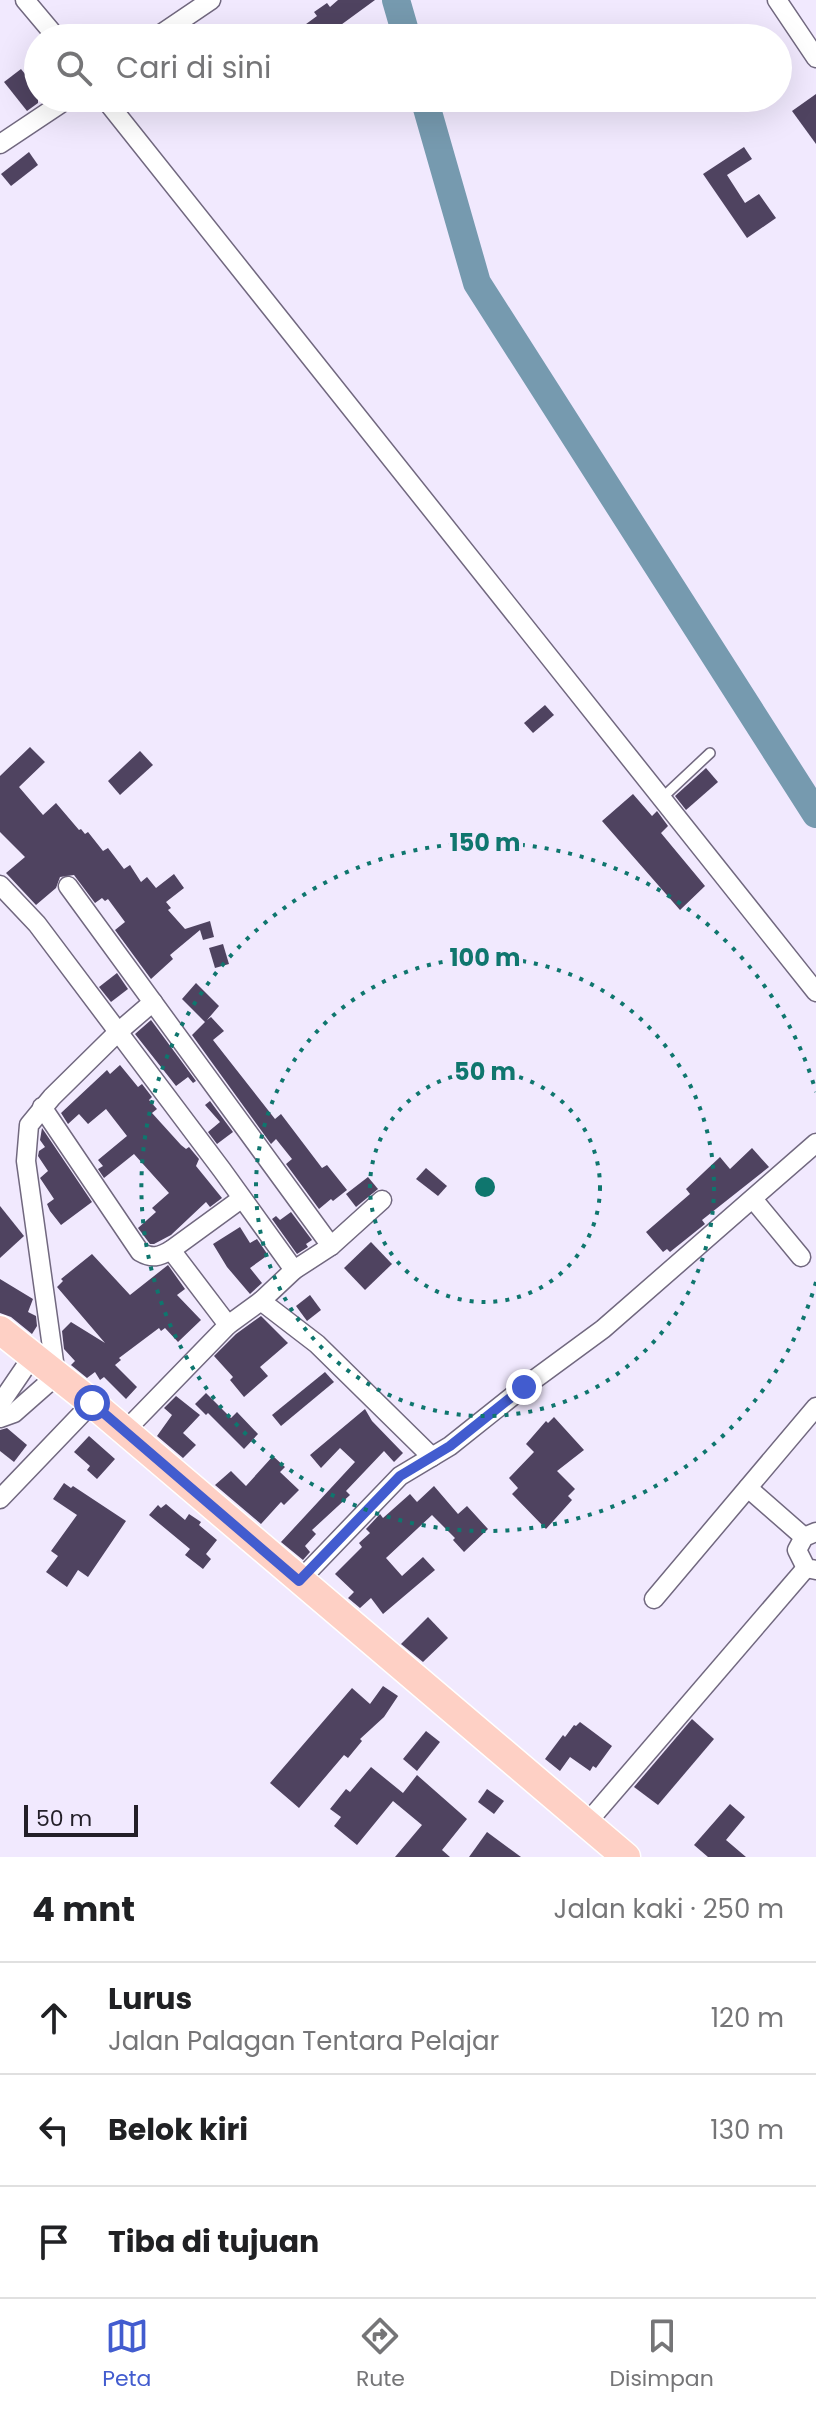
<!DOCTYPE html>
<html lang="id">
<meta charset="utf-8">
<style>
body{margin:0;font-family:Poppins,sans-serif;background:#f2f2f2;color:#202124}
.scale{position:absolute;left:24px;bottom:20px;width:114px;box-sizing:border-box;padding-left:8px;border:4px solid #231f28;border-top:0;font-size:22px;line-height:28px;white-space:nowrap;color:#231f28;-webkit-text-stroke:6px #f1e9fe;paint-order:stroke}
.stop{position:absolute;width:24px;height:24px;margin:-18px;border:6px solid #425ccf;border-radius:50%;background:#fff}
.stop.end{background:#425ccf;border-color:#fff;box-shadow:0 2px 8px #0008}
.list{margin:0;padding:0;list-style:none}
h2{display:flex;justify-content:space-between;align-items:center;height:104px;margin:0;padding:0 32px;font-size:34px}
h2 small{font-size:26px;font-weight:400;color:#757577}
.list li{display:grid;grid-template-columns:52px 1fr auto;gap:24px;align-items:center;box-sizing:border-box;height:112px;padding:0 32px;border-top:2px solid #e0e0e0}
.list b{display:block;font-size:30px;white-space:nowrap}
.list p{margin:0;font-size:26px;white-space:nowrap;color:#757577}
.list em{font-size:26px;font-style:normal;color:#757577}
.icon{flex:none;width:44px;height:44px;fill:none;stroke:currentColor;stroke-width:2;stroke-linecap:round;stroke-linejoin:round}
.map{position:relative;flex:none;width:816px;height:1857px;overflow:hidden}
.search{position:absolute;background:#fff;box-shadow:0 8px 32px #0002;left:24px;right:24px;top:24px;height:88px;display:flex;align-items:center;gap:20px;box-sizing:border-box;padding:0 28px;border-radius:44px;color:#757577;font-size:30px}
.sheet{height:440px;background:#fff}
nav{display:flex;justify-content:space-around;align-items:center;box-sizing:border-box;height:112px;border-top:2px solid #e0e0e0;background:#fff;font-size:22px;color:#757577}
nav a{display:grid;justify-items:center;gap:4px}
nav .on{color:#425ccf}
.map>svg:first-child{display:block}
</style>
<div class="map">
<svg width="816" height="1857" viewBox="0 0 816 1857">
<rect width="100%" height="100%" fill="#f1e9fe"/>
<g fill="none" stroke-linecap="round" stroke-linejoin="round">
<!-- river -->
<g stroke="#769aaf" stroke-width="28">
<path d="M396,0L407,38"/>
<path d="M424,98L477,283L816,814"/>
</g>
</g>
<!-- building -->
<g fill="#4f4360">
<path d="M338,0H375L323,38H287L317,16L314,12L327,3L330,7Z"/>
<path d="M21,69L38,90V103L27,111L4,82Z"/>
<path d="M816,94V144L792,111Z"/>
<path d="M744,147L752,159L727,175L745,203L759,194L776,218L747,238L703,174Z"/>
<path d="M29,152L38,165L11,186L1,174Z"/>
<path d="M545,705L554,715L533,733L524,723Z"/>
<path d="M30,747L45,762L19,787L43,815L56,803L79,830L81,829L85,834L88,832L103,851L108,848L124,869L130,865L141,882L147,877L156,888L174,874L184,888L166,902L171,908L168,910L185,929L210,921L214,937L203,940L200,930L170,955L173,959L151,979L115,930L125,922L108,899L105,901L102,898L95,903L74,875L60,877L56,888L36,905L6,873L25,857L0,832V776Z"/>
<path d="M140,751L153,765L120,795L108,781Z"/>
<path d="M706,768L718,782L686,810L675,796Z"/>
<path d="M633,794L652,816L657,811L668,826L661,833L705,886L680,910L602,821Z"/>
<path d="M223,944L229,964L215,968L209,948Z"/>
<path d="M117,973L128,989L111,1002L99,987Z"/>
<path d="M196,983L219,1006L207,1020L211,1017L224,1031L213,1040L275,1119L281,1114L322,1168L327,1165L347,1190L333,1201L331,1199L319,1209L286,1164L292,1159L276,1139L271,1144L192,1035L205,1022L182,999Z"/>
<path d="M151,1020L196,1081L193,1083L188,1077L176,1086L135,1034Z"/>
<path d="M120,1065L138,1087L142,1084L152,1097L149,1100L157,1109L152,1113L181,1145L186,1149L189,1147L199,1159L196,1166L222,1198L210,1207L206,1202L171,1235L154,1244H150L138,1228L156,1212L152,1208L169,1193L134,1154L104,1178L98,1169L103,1166L98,1160L127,1136L106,1109L88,1124L79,1114L68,1124L61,1113L107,1070L110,1074Z"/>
<path d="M210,1101L233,1132L217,1144L208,1132L220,1122L205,1105Z"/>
<path d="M42,1128L92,1202L61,1225L50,1211L47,1204L54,1199L40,1178L48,1171L38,1156L39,1151L45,1147L40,1140Z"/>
<path d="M752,1148L769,1167L702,1220L705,1224L670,1252L667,1249L663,1252L646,1232L690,1194L686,1189L720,1157L730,1169Z"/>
<path d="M426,1168L447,1186L438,1196L416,1179Z"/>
<path d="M368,1177L378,1189L356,1207L346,1194Z"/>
<path d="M0,1206L24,1236L0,1258Z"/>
<path d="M291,1212L312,1240L306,1244L308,1247L297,1254L272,1219L276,1216L280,1220Z"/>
<path d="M240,1227L250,1243L257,1239L268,1255L250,1268L262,1283L250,1294L227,1267L213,1244Z"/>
<path d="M371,1242L392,1264L365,1290L344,1268Z"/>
<path d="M92,1254L130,1295L168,1265L185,1289L177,1295L201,1320L178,1342L165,1328L161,1331L159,1328L119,1358L121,1360L115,1365L137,1387L126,1399L104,1377L100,1380L95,1372L87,1378L71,1365L75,1361L64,1349L62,1331L71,1322L105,1343L57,1287L63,1281L61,1279Z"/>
<path d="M0,1279L33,1299L28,1312L36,1316L37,1326L32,1334L11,1317L0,1313Z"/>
<path d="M310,1295L321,1310L307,1321L296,1306Z"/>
<path d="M261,1316L288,1343L260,1367L268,1376L244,1397L230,1380L233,1377L214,1356L236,1334Z"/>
<path d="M325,1372L334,1382L281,1426L272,1415Z"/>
<path d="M206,1393L231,1418L237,1412L258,1434L244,1449L208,1413L206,1415L195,1404Z"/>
<path d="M176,1396L200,1415L183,1433L196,1445L183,1458L157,1436L172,1415L164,1408Z"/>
<path d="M365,1409L372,1421L403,1453L394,1462L384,1451L346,1491L350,1495L312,1530L316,1534L305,1546L310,1552L303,1560L281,1542L355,1462L340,1448L321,1468L310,1455Z"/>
<path d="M554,1417L584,1450L557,1471L575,1489L568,1496L572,1500L546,1529L512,1494L518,1488L509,1478L534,1452L526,1444L546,1421L548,1423Z"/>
<path d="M7,1428L27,1445L14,1462L0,1451V1430Z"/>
<path d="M89,1436L115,1459L97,1479L87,1470L90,1466L74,1452Z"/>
<path d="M273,1456L285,1467L280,1472L299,1490L284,1505L281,1502L261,1524L215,1485L231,1471L246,1486Z"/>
<path d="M64,1483L71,1488L73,1486L126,1521L88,1577L78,1570L67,1587L46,1572L58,1556L51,1551L77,1515L53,1499Z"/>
<path d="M434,1486L458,1514L467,1506L488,1529L464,1552L453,1540L455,1538L432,1515L386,1558L402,1576L423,1557L435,1570L383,1614L371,1598L360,1608L348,1598L354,1592L335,1574L362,1547L359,1543L370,1533L366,1529L380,1514L383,1518L410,1494L417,1502Z"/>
<path d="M166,1504L185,1520L189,1514L201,1522L199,1525L217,1540L206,1554L211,1559L203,1569L185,1555L190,1549L149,1515L158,1505L161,1508Z"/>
<path d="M428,1617L448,1638L423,1662L401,1644Z"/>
<path d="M383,1686L398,1696L384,1717L360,1739L362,1741L348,1758L344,1755L299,1808L270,1783L352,1688L370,1704Z"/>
<path d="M692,1719L714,1739L658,1805L634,1787Z"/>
<path d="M580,1722L612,1746L596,1768L593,1766L590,1771L570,1757L560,1771L545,1759L563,1735L565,1737L574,1725L576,1726Z"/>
<path d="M426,1731L440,1742L417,1771L403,1759Z"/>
<path d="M371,1767L403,1793L417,1775L467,1819L442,1850L450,1857H395L422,1825L393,1801L357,1845L334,1826L341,1817L330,1809L346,1789L350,1792Z"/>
<path d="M487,1789L504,1801L494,1814L478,1802Z"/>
<path d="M730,1804L745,1817L726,1840L746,1857H708L694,1845Z"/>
<path d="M487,1832L521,1857H469Z"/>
</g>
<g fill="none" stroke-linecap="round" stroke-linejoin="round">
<defs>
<path id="service" d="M662,798L710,753"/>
<g id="minor">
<path d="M25,0L57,38"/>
<path d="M777,0L816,58"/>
<path d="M155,38L211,0"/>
<path d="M104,98L816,992"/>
<path d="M0,144L69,98"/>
<path d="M0,885L37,924L222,1170L294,1270"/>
<path d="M68,886L331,1246"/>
<path d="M42,1107L140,1252C152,1259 159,1257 171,1250L241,1199"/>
<path d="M753,1199L801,1257"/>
<path d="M171,1250L228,1325"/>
<path d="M261,1301L317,1344L432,1457"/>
<path d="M0,1404L32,1357"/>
<path d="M0,1418L14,1413L56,1376L26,1161L29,1125L52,1097L117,1033L153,1002"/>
<path d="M123,1433L228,1325L261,1301L294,1270L331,1246L382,1200"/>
<path d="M748,1488L804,1537"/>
<path d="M0,1499L92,1403"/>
<path d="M816,1532L804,1537L797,1550L806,1568L816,1570"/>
<path d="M299,1581L400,1476L450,1446L524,1387L603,1329L816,1143"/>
<path d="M654,1599L816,1407"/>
<path d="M586,1824L806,1568"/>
</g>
<path id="primary" d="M0,1330L92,1403L626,1857"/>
</defs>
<!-- service casing -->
<use href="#service" stroke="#71687f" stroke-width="12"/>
<!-- minor casing -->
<use href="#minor" stroke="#71687f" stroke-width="21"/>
<!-- primary casing -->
<use href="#primary" stroke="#fff" stroke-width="31"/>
<!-- service -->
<use href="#service" stroke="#fff" stroke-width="9"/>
<!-- minor -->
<use href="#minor" stroke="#fff" stroke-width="18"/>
<!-- primary -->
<use href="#primary" stroke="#fed0c5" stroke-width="28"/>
</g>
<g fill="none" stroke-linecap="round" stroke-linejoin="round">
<!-- route -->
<path stroke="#425ccf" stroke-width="10" d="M92,1403L299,1581L400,1476L450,1446L524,1387"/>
</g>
<!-- distance rings -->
<g fill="none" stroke="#0f766e" stroke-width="4" stroke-dasharray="4 8">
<circle cx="485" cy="1187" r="115"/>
<circle cx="485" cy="1187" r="229"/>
<path d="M816 1282A344 344 0 1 1 816 1092"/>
</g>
<circle cx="485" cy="1187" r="12" fill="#0f766e" stroke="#f1e9fe" stroke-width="4"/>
<g font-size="24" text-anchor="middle" font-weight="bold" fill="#0f766e" stroke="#f1e9fe" stroke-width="8" stroke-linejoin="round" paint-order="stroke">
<text x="485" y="851">150 m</text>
<text x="485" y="966">100 m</text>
<text x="485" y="1080">50 m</text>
</g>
</svg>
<div class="scale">50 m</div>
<div class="stop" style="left:92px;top:1403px"></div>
<div class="stop end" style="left:524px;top:1387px"></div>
<div class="search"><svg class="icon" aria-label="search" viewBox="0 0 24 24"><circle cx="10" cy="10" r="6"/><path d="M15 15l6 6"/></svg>Cari di sini</div>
</div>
<section class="sheet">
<h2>4 mnt<small>Jalan kaki · 250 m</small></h2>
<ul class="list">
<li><svg class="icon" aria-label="ahead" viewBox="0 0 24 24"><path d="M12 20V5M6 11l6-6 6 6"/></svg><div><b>Lurus</b><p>Jalan Palagan Tentara Pelajar</p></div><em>120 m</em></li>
<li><svg class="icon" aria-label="left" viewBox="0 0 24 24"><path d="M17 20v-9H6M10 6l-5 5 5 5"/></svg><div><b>Belok kiri</b></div><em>130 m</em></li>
<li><svg class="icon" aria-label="arrive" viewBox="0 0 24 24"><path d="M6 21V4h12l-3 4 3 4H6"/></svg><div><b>Tiba di tujuan</b></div></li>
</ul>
</section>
<nav>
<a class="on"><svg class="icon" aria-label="map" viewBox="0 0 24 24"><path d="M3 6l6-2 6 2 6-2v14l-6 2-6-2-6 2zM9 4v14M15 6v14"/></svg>Peta</a>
<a><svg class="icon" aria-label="directions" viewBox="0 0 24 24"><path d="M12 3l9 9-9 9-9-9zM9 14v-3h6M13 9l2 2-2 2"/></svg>Rute</a>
<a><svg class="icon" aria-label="saved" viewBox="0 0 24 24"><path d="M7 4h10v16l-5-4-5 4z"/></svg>Disimpan</a>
</nav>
